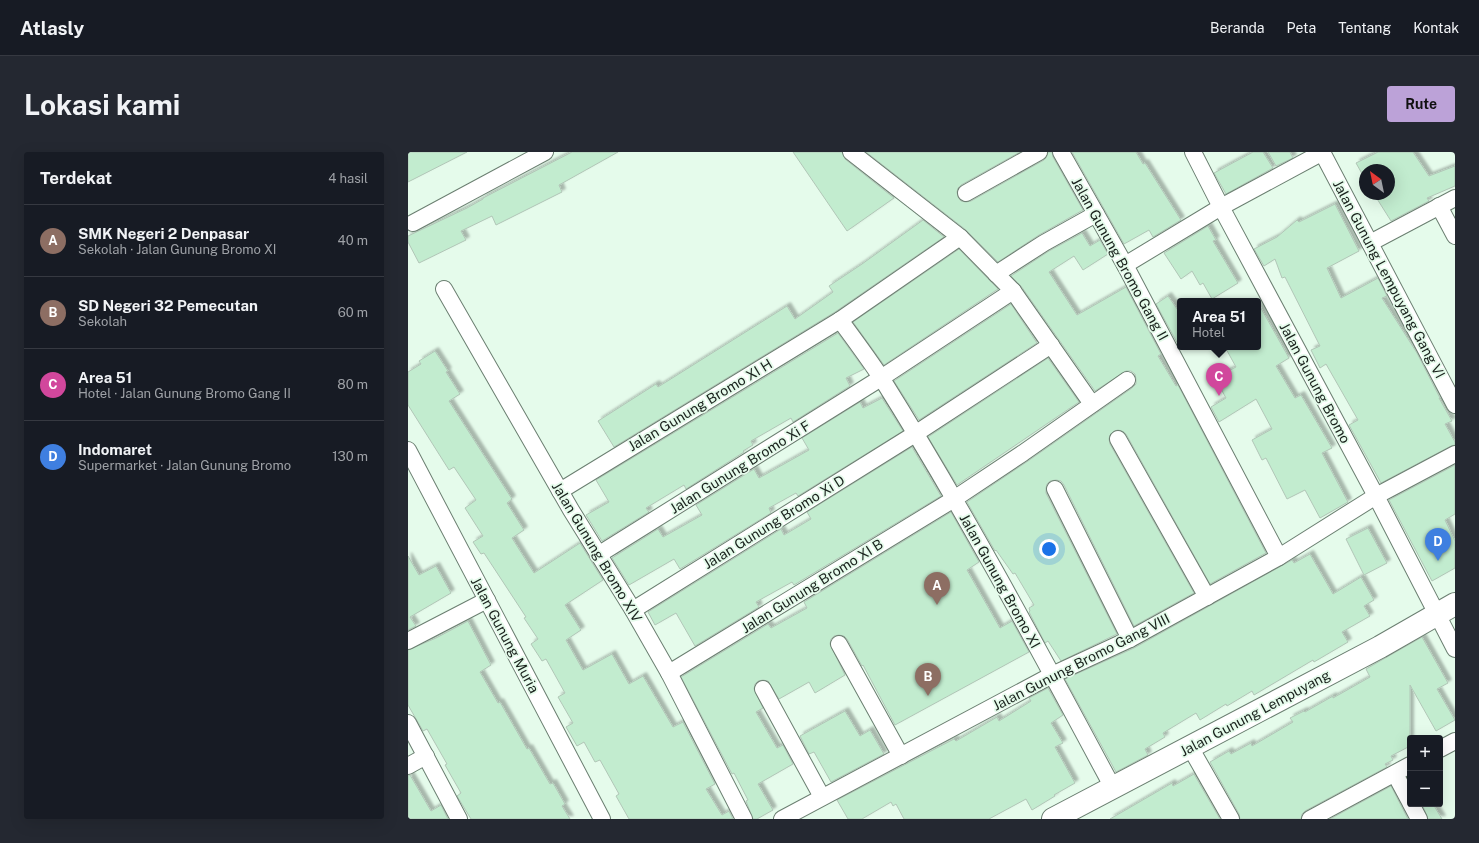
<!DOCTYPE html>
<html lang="id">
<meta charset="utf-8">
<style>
body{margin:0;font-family:"Public Sans",sans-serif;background:#242831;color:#f1f3f6}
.controls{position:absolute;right:12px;bottom:12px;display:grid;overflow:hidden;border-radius:4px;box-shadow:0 4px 16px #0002}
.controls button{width:36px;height:36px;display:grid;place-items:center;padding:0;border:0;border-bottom:1px solid #363941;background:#171b24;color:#f1f3f6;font:20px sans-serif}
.compass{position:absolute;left:951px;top:12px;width:36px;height:36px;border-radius:50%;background:#171b24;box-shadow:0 4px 16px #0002;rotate:327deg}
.you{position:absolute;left:641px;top:397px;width:14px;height:14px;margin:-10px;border:3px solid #fff;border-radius:50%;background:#1a73e8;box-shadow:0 0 0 6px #1a73e833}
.badge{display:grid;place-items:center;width:26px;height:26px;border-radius:50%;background:#bca2d8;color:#fff;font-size:13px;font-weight:700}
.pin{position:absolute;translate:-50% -33px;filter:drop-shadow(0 1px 2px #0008)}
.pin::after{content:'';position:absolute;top:21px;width:14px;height:12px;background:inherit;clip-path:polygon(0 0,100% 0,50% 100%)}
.popup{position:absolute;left:769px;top:146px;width:84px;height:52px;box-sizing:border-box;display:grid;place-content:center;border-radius:4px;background:#171b24;filter:drop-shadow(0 1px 3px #0005);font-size:13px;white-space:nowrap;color:#9ea1a6}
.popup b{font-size:15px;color:#f1f3f6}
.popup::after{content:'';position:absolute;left:50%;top:100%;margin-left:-8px;border:8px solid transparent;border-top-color:#171b24}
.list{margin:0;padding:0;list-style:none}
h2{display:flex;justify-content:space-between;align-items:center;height:52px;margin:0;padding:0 16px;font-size:17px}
h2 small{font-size:13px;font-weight:400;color:#9ea1a6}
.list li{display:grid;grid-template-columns:26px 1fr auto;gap:12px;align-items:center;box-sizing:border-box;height:72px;padding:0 16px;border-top:1px solid #363941}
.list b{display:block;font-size:15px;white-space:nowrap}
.list p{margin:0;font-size:13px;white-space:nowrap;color:#9ea1a6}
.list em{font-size:13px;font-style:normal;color:#9ea1a6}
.map{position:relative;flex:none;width:1047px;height:667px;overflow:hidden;border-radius:4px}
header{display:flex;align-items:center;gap:24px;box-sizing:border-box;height:56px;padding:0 20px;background:#171b24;border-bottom:1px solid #363941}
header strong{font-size:19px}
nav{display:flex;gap:22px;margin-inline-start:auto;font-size:14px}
.intro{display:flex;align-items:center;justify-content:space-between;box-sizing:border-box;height:96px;padding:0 24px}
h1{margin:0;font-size:28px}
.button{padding:10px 18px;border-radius:4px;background:#bca2d8;color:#111;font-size:14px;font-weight:700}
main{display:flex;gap:24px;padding:0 24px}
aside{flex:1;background:#171b24;border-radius:4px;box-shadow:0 4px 16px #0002}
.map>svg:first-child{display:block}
</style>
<header>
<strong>Atlasly</strong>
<nav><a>Beranda</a><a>Peta</a><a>Tentang</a><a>Kontak</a></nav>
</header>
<div class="intro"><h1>Lokasi kami</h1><a class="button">Rute</a></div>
<main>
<aside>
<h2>Terdekat<small>4 hasil</small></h2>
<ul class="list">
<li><span class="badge" style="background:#8d6e63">A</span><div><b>SMK Negeri 2 Denpasar</b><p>Sekolah · Jalan Gunung Bromo XI</p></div><em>40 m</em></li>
<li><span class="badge" style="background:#8d6e63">B</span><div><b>SD Negeri 32 Pemecutan</b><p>Sekolah</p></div><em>60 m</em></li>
<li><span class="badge" style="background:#d1479c">C</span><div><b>Area 51</b><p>Hotel · Jalan Gunung Bromo Gang II</p></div><em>80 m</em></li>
<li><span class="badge" style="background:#3f7fe0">D</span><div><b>Indomaret</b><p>Supermarket · Jalan Gunung Bromo</p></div><em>130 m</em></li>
</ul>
</aside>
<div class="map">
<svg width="1047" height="667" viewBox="0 0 1047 667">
<defs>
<filter id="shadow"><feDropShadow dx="3.5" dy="-3.5" stdDeviation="1" flood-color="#0004"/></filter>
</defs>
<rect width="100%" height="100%" fill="#e5fbeb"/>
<!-- building -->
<g fill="#c2eccf" stroke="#b1c6b7" filter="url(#shadow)">
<path d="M0,0H59L0,30Z"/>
<path d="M164,0H210L151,33L154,40L88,73L84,64L53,79L58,88L11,111L0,90V84L59,56L75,47V46Z"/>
<path d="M385,0H434L437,7L486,46L439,79Z"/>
<path d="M458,0H612L553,33L550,36L549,40L550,45L553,49L558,50L563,49L636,8L639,4L640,0H644L645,5L675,58L631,83L590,110L558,78Z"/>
<path d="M664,0H728L735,12L737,11L773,68L745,85L741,78L716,92Z"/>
<path d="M845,0H855L865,16L818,42L806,21Z"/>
<path d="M860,0H882L885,6L868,14Z"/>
<path d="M970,0H1005L1021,24L1047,14V34L1019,46L1021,49L983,69L966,42H981V18H957V27L948,11Z"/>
<path d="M927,52L951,99L919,116L933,146L970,126L979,144L974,146L1009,201L1032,246H1031L1044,269L1037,272L1047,290V293L1043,294L973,331L941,273L950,268L918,212L912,216L903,198L912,194L877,125L874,126L867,107L856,114L846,97L869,85L889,68L891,70Z"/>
<path d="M515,68L536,85L427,160L206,295L190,269L248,232L250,235L379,154L387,167L425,140L421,134L454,112Z"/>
<path d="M800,74L808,88L805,89L830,131L804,147L795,131L792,133L784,119L773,127L756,101Z"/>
<path d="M674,81L682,94L692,88L700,102L675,118L666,104L641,120L669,163L718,135L753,202L750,204L768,234L770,233L858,401L802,432L718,282L714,279L710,278L706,279L702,283L701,287L702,292L786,441L726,474L656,333L653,329L648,328L642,329L639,332L638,336V341L709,482L653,509L640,489L637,491L621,460L622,459L621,456L626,453L607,421L605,422L588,398L587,399L559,350L620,309L724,236L728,232V227L727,222L723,219H718L687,239L613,134L603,124L641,99Z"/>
<path d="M551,97L590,137L476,213L445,170Z"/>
<path d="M760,144L772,161V194H771L748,152Z"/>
<path d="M850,151L881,206L868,214L887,246L893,243L924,296L914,301L940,350L912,366L897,338L879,347L858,306L854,308L844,288L864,277L848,247L811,270L803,255L818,246L807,226L828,215L817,195H850Z"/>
<path d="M603,152L629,191L511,268L486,229Z"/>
<path d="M430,181L456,217L438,226L442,234L385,270L383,266L343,289L345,293L335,299L336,300L278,337L276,333L238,356L241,360L194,389L178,363L201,350L188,328Z"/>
<path d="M27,199L40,219L38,220L52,242L41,249L104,347L99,351L116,378L104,386L126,421L172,391L195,428L157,453L173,478L158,488L175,518L204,502L221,532L235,524L265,575L275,570L307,632L298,637L314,663L321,659L325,667H221L208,644L211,642L192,608L187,610L176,590L169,594L158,575L165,571L150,545L157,541L138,507L134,509L123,492L130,487L116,466L118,465L76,401L73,402L65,390L75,384L57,356L68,348L46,315L41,318L0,253V220L13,212L11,209Z"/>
<path d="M640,206L671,250L549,333L520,285Z"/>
<path d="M474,246L495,279L390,344L388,341L361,356L363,361L272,417L266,407L221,433L204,406L250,377L255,385L294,363L288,353L346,317L351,326L401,298L394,286L452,250L455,256Z"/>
<path d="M504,295L533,344L386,433L384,430L348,450L351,455L287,494L268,461L247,473L240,460L373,377L376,383L403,367L399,360Z"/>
<path d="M1047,313V362L1037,368L1047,389V416L1024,429L981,348Z"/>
<path d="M543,360L571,410L559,418L592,476L604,469L621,500L487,573L455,513L454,514L439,487L436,484L431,483L426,484L423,487L422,492L437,523L407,541L401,530L371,547L360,529L355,528L350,529L347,532L346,537L355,556L348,560L369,596L375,593L385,612L350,632L365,658L349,667H345L338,649L340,648L326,621L324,622L273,525L360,472L363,476L399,456L396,450Z"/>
<path d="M960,376L979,411L956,423L938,387Z"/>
<path d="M902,402L925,442L953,425L966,448L956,454L962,464L934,480L940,490L906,510L905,508L846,543L844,539L819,554L818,552L792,568L788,561L755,581L757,585L737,597L740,603L708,620L657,527L726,496L884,408L886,411Z"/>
<path d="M0,404L11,423L28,414L43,441L2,465L8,474L0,478Z"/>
<path d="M60,469L83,513L72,520L90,551L92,550L119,597L121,596L142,632L145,631L157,652L154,654L162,667H63L49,644L53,641L37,613L39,612L19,577L15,579L0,553V498L28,486Z"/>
<path d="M1014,485L1040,531L1029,537L1047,568L1028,579L1002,533V594L983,604L985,608L977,612L979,615L897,659L894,662L893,667H832L831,662L802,610L821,599L823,602L843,591L844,594L885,570L882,566L896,559L897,560L925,544V546L962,525L958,517Z"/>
<path d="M640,536L655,563L643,571L655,591L647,595L667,631L646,643L647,644L624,658L618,647L581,667H496L488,652L485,654L483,650L454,667H440L429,648L546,587L548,589L589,565L591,569L623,549L621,546Z"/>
<path d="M437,559L452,584L462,578L476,602L423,630L406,600L401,602L392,584Z"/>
<path d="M786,622L812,667H702L764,631L765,634Z"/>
<path d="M0,623H2L23,659L33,653L40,667H0Z"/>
<path d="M983,634L1000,667H922Z"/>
<path d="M1014,652H1025L1034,667H1020Z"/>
</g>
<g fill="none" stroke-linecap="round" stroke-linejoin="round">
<defs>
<g id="street">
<path d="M443,0L552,85L605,139L684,252"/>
<path d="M653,0L717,113L871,405"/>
<path d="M785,0L813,55L968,344L1047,497"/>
<path d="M914,0L1047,253"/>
<path d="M558,41L631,0"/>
<path d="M1031,54L1047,84"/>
<path d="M5,71L137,0"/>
<path d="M962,91L1047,46"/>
<path d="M717,113L813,55L915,0"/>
<path d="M588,122L636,91L688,62"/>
<path d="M36,137L163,358L225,458L261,521L336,667"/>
<path d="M432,168C446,187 461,207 474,227C557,359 631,498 705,636"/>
<path d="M710,287L799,445"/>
<path d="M0,298L194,667"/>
<path d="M647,337L722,487"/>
<path d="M152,339L432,168L552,85"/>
<path d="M190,403L473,226L605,139"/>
<path d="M225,458L507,282L643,193"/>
<path d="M0,489L79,448"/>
<path d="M431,492L493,604"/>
<path d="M261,521L546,347L615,301L719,228"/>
<path d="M355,537L414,645"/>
<path d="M0,571L51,667"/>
<path d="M782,595L823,667"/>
<path d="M1032,597L1047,589"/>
<path d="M0,614L18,604"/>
<path d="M987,622L1002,650"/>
<path d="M1003,652L1011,667"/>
<path d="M374,667L644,523L722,487L871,405L968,344L1047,302"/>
<path d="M902,667L1002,613"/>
</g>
<path id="secondary" d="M645,667L972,495L1047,452"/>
</defs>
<!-- street casing -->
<use href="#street" stroke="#6b7f71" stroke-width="18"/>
<!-- secondary casing -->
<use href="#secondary" stroke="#6b7f71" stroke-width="24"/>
<!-- street -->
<use href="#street" stroke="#fff" stroke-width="16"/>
<!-- secondary -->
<use href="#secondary" stroke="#fff" stroke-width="22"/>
</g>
<g text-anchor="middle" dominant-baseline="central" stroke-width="3.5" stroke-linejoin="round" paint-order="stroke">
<!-- street labels -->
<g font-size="14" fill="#19211c" stroke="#e5fbeb">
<text transform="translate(712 107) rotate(61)">Jalan Gunung Bromo Gang II</text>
<text transform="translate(981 127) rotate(62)">Jalan Gunung Lempuyang Gang VI</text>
<text transform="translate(907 231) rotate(62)">Jalan Gunung Bromo</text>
<text transform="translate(292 253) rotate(-31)">Jalan Gunung Bromo XI H</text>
<text transform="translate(332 315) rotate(-32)">Jalan Gunung Bromo Xi F</text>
<text transform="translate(366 370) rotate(-32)">Jalan Gunung Bromo Xi D</text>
<text transform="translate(189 400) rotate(59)">Jalan Gunung Bromo XIV</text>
<text transform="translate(592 429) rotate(61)">Jalan Gunung Bromo XI</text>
<text transform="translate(404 434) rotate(-32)">Jalan Gunung Bromo XI B</text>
<text transform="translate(97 483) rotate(62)">Jalan Gunung Muria</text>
<text transform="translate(673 510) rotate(-27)">Jalan Gunung Bromo Gang VIII</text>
<text transform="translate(847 561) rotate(-28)">Jalan Gunung Lempuyang</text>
</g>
</g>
</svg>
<div class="controls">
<button>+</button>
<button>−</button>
</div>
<svg class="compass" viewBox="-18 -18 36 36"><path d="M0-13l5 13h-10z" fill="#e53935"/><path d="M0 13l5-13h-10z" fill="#9ea1a6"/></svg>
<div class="you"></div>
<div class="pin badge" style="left:529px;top:453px;background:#8d6e63">A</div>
<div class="pin badge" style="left:520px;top:544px;background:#8d6e63">B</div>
<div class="pin badge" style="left:811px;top:244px;background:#d1479c">C</div>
<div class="popup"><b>Area 51</b>Hotel</div>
<div class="pin badge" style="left:1030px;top:409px;background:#3f7fe0">D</div>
</div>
</main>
